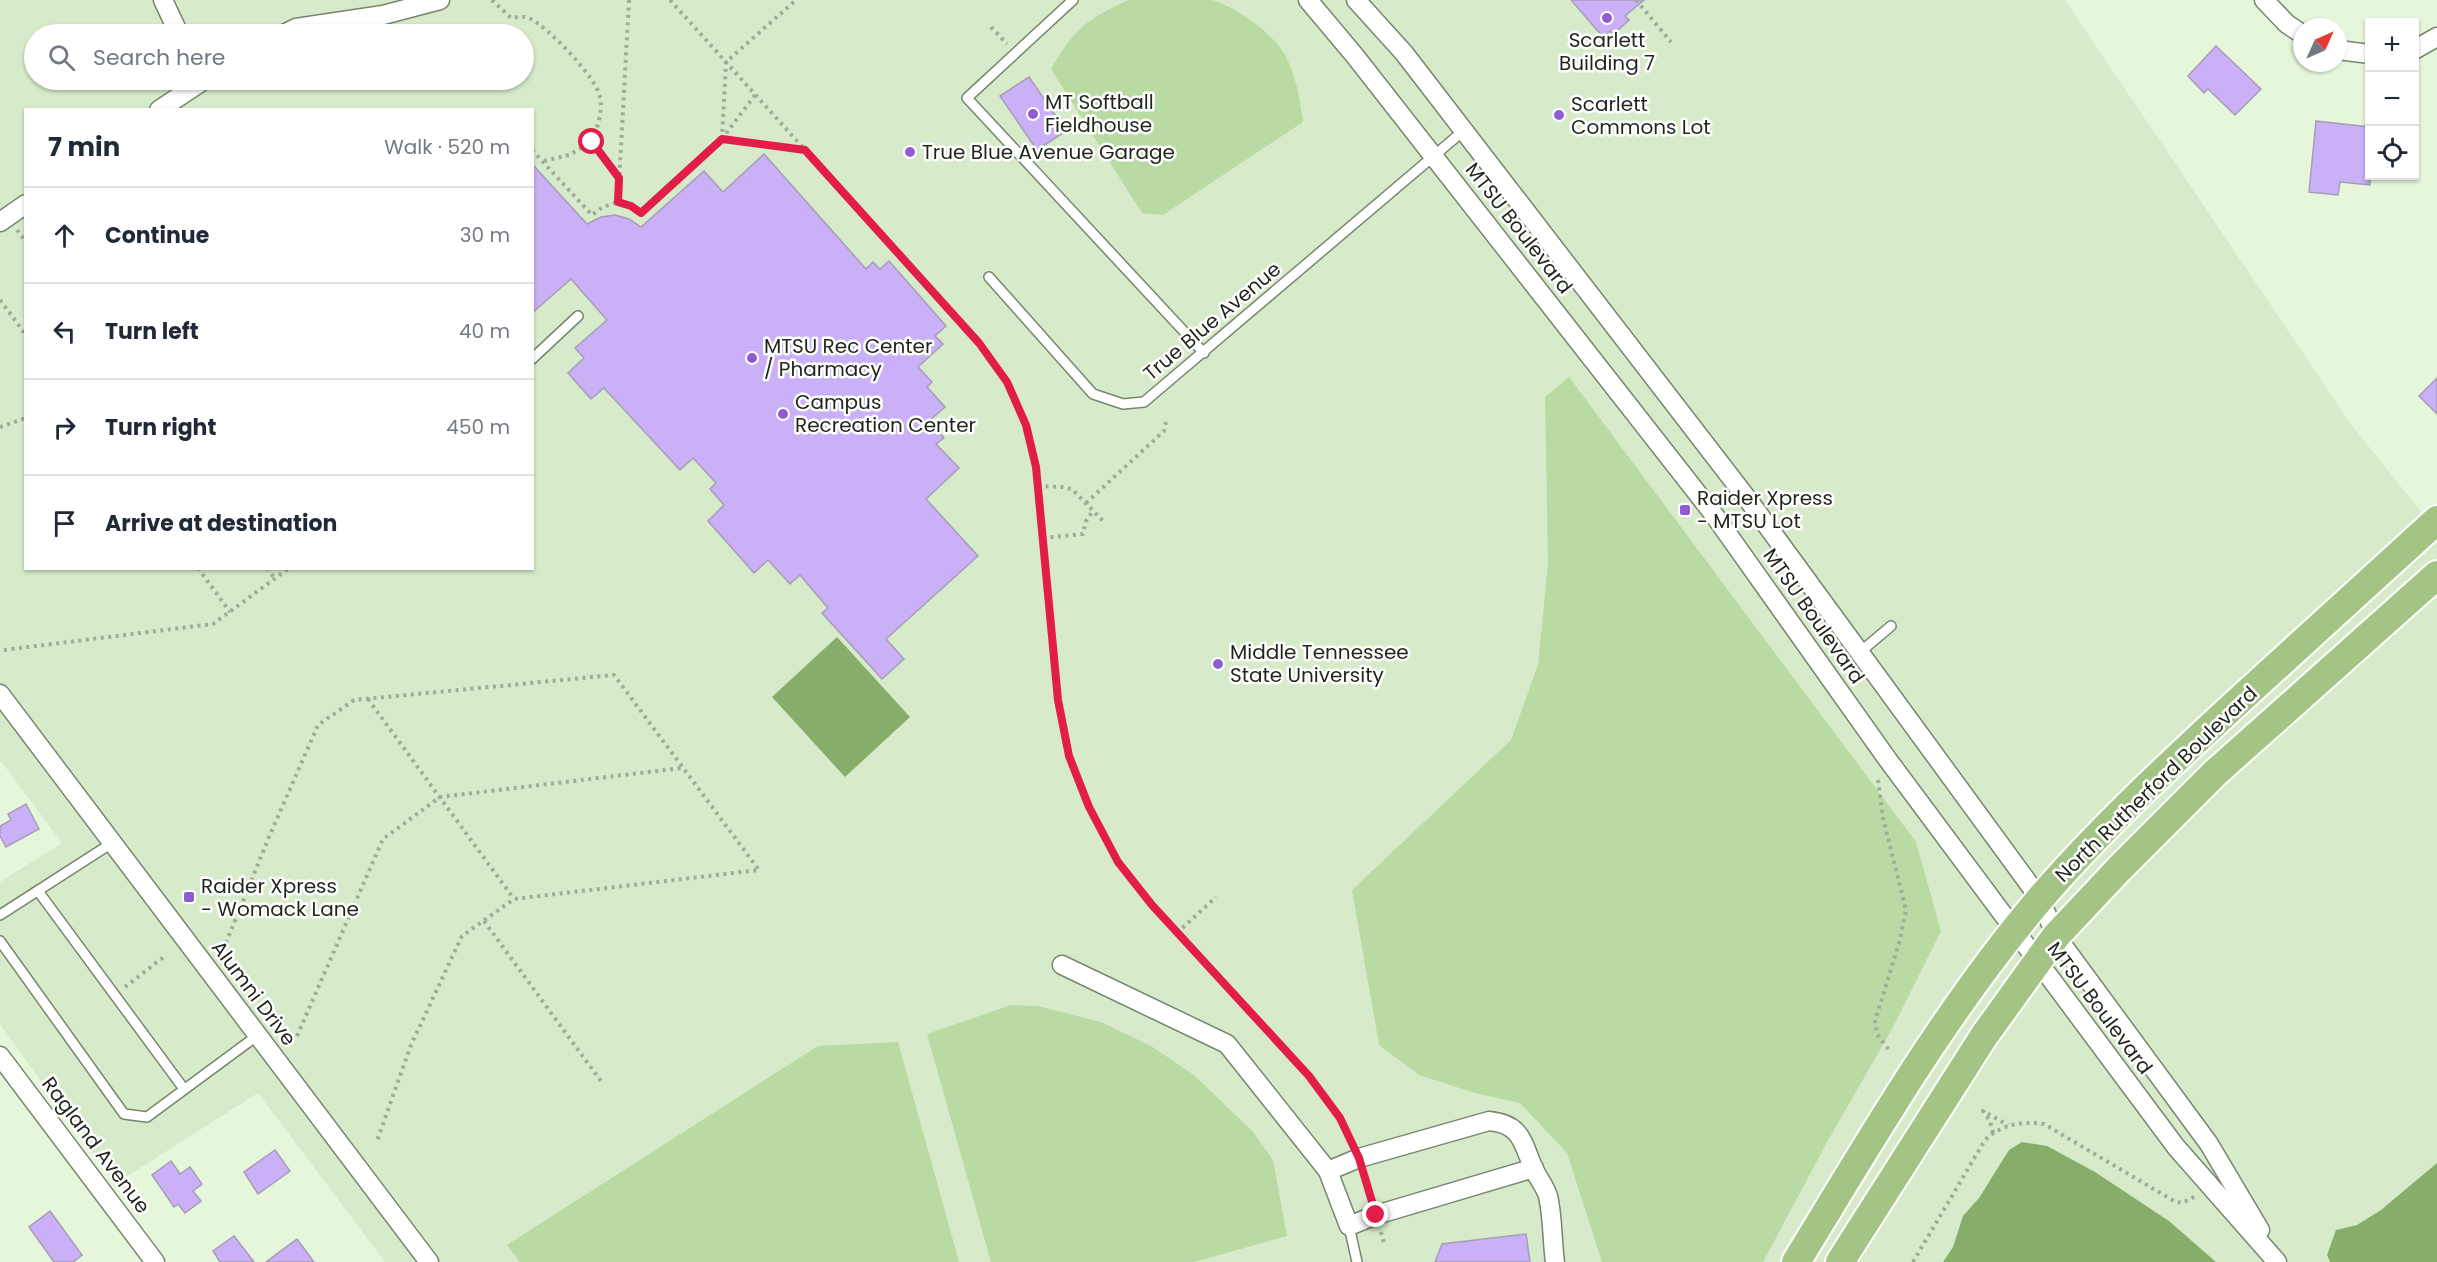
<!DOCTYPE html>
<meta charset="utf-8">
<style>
body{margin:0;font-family:Poppins,sans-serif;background:#f6f6f7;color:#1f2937}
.controls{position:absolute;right:18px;top:18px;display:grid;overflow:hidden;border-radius:0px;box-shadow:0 2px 4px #0004}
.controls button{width:54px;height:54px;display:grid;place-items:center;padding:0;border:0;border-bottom:2px solid #e0e1e3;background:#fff;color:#1f2937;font:30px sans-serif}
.compass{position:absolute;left:2293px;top:18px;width:54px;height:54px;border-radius:50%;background:#fff;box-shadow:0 2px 4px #0004;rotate:45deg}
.stop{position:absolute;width:18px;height:18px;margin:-14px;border:4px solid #e11d48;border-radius:50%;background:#fff}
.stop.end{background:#e11d48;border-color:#fff;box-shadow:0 2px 6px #0008}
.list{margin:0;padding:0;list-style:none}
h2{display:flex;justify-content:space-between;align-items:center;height:78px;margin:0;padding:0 24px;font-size:26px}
h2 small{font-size:20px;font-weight:400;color:#747a83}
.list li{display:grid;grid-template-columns:39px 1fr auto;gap:18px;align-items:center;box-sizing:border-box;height:96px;padding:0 24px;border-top:2px solid #e0e1e3}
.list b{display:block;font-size:22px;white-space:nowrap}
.list em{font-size:20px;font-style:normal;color:#747a83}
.icon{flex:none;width:33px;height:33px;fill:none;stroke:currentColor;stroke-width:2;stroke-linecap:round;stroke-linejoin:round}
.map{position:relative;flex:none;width:2437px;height:1262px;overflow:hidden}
.search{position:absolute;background:#fff;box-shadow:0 2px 4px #0004;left:24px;top:24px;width:510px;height:66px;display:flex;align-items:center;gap:15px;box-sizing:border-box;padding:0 21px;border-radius:33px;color:#747a83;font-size:22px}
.panel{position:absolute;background:#fff;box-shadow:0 2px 4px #0004;left:24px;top:108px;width:510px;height:462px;border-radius:0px}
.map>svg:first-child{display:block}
</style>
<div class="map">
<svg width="2437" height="1262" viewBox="0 0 2437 1262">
<rect width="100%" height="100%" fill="#e6f6db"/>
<!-- built -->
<path fill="#d7ebca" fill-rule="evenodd" d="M0,0H2065L2351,424L2437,532V1262H385L258,1093L115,1184L0,1024V882L62,843L0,760ZM34,34H524V80H34ZM26,110H532V568H26Z"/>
<!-- green -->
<g fill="#b9daa2">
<path d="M1128,0H1212C1235,6 1274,34 1285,55C1296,76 1300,99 1303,122L1163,215L1142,213L1051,69C1074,29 1087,19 1128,0Z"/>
<path d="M1569,377L1916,842L1941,931L1892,1029L1826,1144L1763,1262H1602L1567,1153L1520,1103L1475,1093L1419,1075L1379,1045L1352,890L1511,740L1538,665L1548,563L1545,397Z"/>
<path d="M1011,1005L1038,1006L1101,1022L1151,1046L1194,1075L1253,1132L1273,1160L1287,1236L1194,1262H991L927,1034Z"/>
<path d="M898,1042L959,1262H520L507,1245L818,1046Z"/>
</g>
<!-- water -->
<g fill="#87ad6b">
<path d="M837,637L910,717L845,777L772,697Z"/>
<path d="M2022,1142L2047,1146L2095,1172L2169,1221L2216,1262H1943L1953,1247L1963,1216L1979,1198L2009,1150Z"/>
<path d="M2437,1163V1262H2330L2327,1255L2336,1230L2357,1225L2381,1210Z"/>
</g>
<!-- building -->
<g fill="#cab0f6" stroke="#a69db7" stroke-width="1.5">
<path d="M1571,0H1644L1625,16L1629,20L1613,35L1610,31L1603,37Z"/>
<path d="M2216,46L2261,89L2235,115L2208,89L2204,93L2188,76Z"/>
<path d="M1029,77L1066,131L1037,150L1000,96Z"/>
<path d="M2316,121L2370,127V185L2340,182L2338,195L2309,192Z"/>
<path d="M764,154L866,269L873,262L880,269L889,261L946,326L935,336L943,344L918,367L932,382L927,387L945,407L929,421L944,438L936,444L959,468L926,499L978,556L886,639L904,659L882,679L822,613L828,608L800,575L790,584L768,560L754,573L708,521L724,505L710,489L716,483L693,458L680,470L604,388L591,399L568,373L584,358L575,348L607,320L571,279L532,313V164L587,224L601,217L615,215L629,219L641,227L704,171L723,192Z"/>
<path d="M2437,378V414L2419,396Z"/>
<path d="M26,804L39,829L6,847L0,836V826L11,820L8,814Z"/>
<path d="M275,1150L290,1171L258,1194L244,1172Z"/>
<path d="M171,1161L180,1174L190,1167L202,1184L193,1191L201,1201L185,1213L178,1204L174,1207L152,1175Z"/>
<path d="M50,1211L82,1255L73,1262H54L29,1227Z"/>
<path d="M1526,1234L1530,1262H1435L1442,1244Z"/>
<path d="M234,1236L254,1262H220L213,1251Z"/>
<path d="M297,1239L314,1262H266Z"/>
</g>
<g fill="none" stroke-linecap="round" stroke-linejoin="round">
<defs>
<g id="service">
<path d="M1073,0L967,98L1204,353"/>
<path d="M989,277L1093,394L1123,404L1144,402L1462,132"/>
<path d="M532,359L578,316"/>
<path d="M1859,653L1891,626"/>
<path d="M38,891L184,1089"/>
<path d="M0,915L112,843"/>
<path d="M0,941L124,1114L147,1117L258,1035"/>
<path d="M1349,1226L1357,1262"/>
</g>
<g id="minor">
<path d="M163,0L179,34"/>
<path d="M1308,0L1355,56L1712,512L1888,760L2176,1147L2277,1262"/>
<path d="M1356,0L1404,53L1749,501L2040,899L2056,936L2209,1144L2260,1230"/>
<path d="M2264,0L2287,24L2302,34"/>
<path d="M284,34L296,28L383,15L440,0"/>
<path d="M2338,50L2370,54"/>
<path d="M2414,50L2437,37"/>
<path d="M159,110L204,80"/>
<path d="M0,222L26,204"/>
<path d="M0,694L429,1262"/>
<path d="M1062,965L1227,1044L1328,1171"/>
<path d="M0,1056L155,1262"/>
<path d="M1534,1168L1376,1215L1349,1226L1328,1171L1359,1158L1489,1121C1521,1124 1522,1141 1533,1167C1537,1177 1545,1186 1548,1196C1553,1217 1552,1241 1555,1262"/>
</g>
<g id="primary">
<path d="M1796,1262C1872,1138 1945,1011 2039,900C2098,831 2165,769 2232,707C2300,645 2369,582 2437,520"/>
<path d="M1840,1262L1984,1036L2056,936L2119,869L2215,773L2437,575"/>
</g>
</defs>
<!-- service casing -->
<use href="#service" stroke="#77866e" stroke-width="12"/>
<!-- minor casing -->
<use href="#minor" stroke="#77866e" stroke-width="21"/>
<!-- primary casing -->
<use href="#primary" stroke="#fff" stroke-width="32"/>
<!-- path -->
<g stroke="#a0ac97" stroke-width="4" stroke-dasharray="3 4.5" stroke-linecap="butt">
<path d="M492,0L511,18C517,17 524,16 529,18C547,26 597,78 600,97C603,113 597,127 592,142L619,177"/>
<path d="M629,0L618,202L631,206L641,213L722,139L726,62L796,0"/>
<path d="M670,0L979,343L1007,382L1026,425L1036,467L1058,700L1069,756L1089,808L1118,862L1152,905L1309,1076L1340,1118L1352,1143"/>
<path d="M1636,0L1671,42"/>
<path d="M991,27L1007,44"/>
<path d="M755,95L722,139L804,149"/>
<path d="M532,150L592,215L603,207L618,202"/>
<path d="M544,161L569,155L592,142"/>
<path d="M17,230L26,242"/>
<path d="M0,300L26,335"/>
<path d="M0,427L26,418"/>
<path d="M1038,486L1062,487L1072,489L1105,523"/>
<path d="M1086,503L1164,431L1166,422"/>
<path d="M1043,538L1083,534L1086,521L1093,511"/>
<path d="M198,568L230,612"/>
<path d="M267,568L275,579"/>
<path d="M4,650L213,624L289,568"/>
<path d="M368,699L514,899"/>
<path d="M1878,780L1883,818L1906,910L1899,943L1875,1021L1877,1034L1889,1050"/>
<path d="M484,921L603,1084"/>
<path d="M1177,933L1216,897"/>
<path d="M226,943L269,837L318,725L354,700L614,675L759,870L514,899L462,936L411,1045L377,1141"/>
<path d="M125,987L165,956"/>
<path d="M297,1036L383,839L440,797L682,768"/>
<path d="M1993,1133L1990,1121L1983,1111L2008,1125"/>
<path d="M1364,1175L1371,1199"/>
<path d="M1381,1232L1384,1243"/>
<path d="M1913,1262L1985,1140C2002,1124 2022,1121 2044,1124L2174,1201L2182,1203L2196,1196"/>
</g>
<!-- service -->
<use href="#service" stroke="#fff" stroke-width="9"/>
<!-- minor -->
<use href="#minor" stroke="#fff" stroke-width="18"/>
<!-- primary -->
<use href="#primary" stroke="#a3c485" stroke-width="28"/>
</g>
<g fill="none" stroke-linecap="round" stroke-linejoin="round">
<!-- route -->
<path stroke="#e11d48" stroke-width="8" d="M592,142L619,178L618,202L631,206L641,213L722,139L805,150L979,343L1007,382L1026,425L1036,467L1058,700L1069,756L1089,807L1118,862L1152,905L1309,1076L1340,1118L1359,1158L1376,1215"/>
</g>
<!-- markers -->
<g fill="#905cd4" stroke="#fff" stroke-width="2">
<circle cx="1607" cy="18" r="6"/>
<circle cx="1033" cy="114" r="6"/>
<circle cx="1559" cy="115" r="6"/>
<circle cx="910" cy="152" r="6"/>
<circle cx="752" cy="358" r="6"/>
<circle cx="783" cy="414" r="6"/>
<rect x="1679" y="504" width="12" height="12" rx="3"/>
<circle cx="1218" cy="664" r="6"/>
<rect x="183" y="891" width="12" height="12" rx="3"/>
</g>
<g text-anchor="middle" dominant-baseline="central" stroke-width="5" stroke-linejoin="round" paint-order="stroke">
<!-- poi labels -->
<g font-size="20" fill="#1f251b" stroke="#fff" text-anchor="start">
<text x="1607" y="40" text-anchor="middle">Scarlett<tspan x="1607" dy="23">Building 7</tspan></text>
<text x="1045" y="102">MT Softball<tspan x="1045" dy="23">Fieldhouse</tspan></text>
<text x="1571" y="104">Scarlett<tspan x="1571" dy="23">Commons Lot</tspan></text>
<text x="922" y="152">True Blue Avenue Garage</text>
<text x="764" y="346">MTSU Rec Center<tspan x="764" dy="23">/ Pharmacy</tspan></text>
<text x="795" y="402">Campus<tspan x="795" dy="23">Recreation Center</tspan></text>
<text x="1697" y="498">Raider Xpress<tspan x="1697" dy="23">- MTSU Lot</tspan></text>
<text x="1230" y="652">Middle Tennessee<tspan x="1230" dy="23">State University</tspan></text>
<text x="201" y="886">Raider Xpress<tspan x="201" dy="23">- Womack Lane</tspan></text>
</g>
<!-- street labels -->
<g font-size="20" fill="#1f251b" stroke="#fff">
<text transform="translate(1519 228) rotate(52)">MTSU Boulevard</text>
<text transform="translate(1212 321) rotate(-40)">True Blue Avenue</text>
<text transform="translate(1814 616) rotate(55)">MTSU Boulevard</text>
<text transform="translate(2156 784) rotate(-44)">North Rutherford Boulevard</text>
<text transform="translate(254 993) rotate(53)">Alumni Drive</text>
<text transform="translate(2100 1008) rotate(53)">MTSU Boulevard</text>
<text transform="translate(96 1145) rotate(53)">Ragland Avenue</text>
</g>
</g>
</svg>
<div class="controls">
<button>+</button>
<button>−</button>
<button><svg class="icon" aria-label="locate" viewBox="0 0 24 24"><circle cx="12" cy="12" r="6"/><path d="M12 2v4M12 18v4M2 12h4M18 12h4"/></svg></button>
</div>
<svg class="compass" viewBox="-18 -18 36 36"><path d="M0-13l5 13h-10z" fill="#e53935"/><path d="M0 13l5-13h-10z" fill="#747a83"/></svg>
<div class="stop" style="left:592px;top:142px"></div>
<div class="stop end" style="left:1376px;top:1215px"></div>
<div class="search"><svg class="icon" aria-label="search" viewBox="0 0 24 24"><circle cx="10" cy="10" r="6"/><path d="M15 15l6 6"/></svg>Search here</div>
<section class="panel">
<h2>7 min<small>Walk · 520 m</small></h2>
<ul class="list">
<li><svg class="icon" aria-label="ahead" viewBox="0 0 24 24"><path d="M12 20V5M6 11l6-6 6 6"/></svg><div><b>Continue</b></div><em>30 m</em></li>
<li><svg class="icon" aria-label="left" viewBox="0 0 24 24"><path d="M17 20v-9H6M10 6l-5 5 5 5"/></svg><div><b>Turn left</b></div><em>40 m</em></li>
<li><svg class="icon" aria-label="right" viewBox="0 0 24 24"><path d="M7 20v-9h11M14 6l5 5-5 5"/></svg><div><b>Turn right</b></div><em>450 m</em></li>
<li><svg class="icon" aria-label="arrive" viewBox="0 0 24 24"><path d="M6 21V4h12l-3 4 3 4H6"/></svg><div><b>Arrive at destination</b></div></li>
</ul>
</section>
</div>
